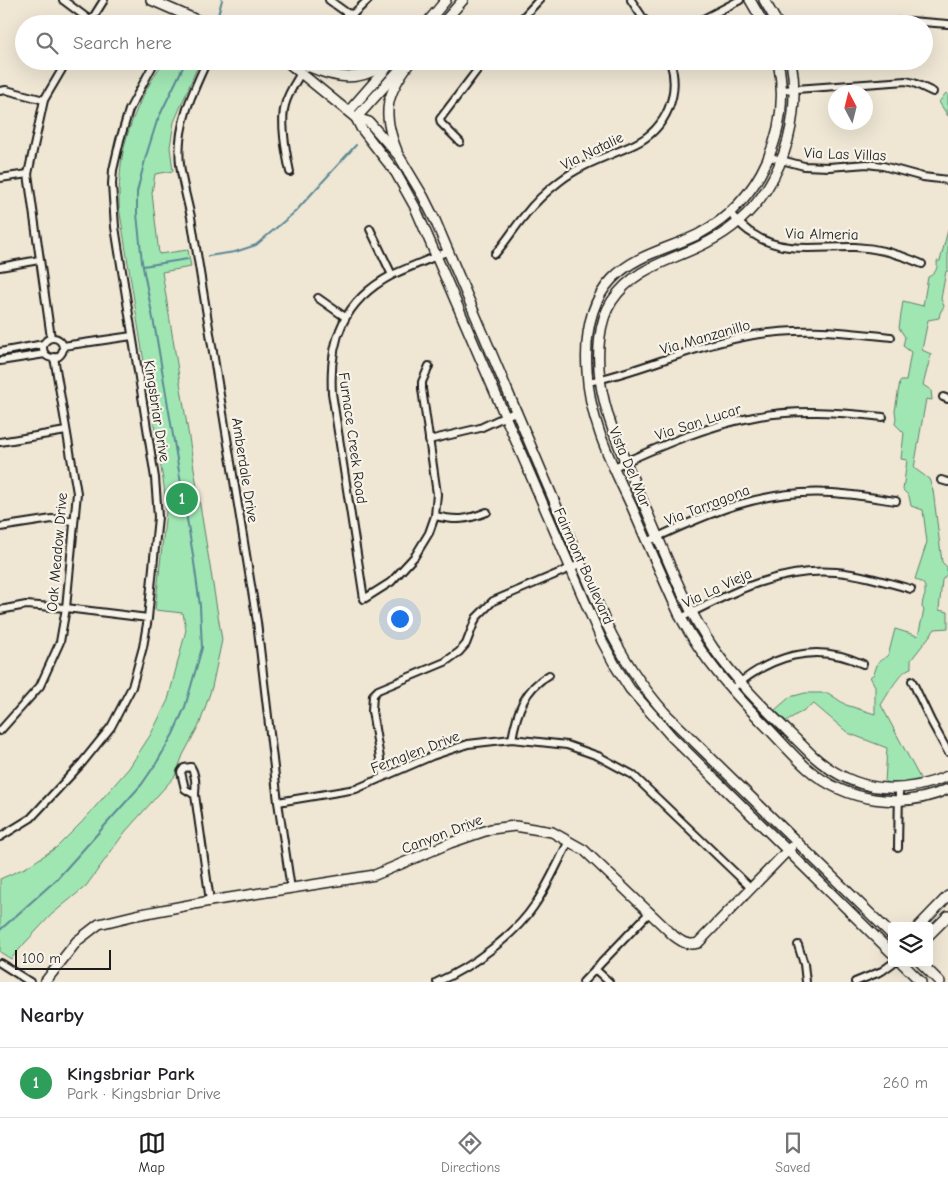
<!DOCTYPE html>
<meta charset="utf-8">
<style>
body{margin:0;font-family:"Comic Neue",sans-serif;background:#f6f6f6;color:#202124}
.controls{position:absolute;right:15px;bottom:15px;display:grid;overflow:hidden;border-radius:5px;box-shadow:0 5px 20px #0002}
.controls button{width:45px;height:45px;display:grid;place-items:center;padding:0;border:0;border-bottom:1px solid #e0e0e0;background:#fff;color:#202124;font:25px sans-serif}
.compass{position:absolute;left:828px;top:85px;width:45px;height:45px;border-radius:50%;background:#fff;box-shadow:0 5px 20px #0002;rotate:353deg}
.scale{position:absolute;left:15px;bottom:12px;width:96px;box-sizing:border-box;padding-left:5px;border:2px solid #1c1c1c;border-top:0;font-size:14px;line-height:18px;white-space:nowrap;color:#1c1c1c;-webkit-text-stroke:4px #f7f3e8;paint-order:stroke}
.you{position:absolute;left:399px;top:618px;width:18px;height:18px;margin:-12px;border:4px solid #fff;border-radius:50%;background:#1a73e8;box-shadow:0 0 0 8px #1a73e833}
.badge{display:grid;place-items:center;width:32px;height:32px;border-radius:50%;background:#1c1c1c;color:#fff;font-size:16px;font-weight:700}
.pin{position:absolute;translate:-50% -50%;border:2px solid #fff;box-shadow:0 1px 5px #0006}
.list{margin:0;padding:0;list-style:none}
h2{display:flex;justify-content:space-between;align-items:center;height:65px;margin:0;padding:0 20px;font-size:21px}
h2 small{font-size:16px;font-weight:400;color:#757577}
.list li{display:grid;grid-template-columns:32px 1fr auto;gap:15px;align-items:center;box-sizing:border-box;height:70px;padding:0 20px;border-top:1px solid #e0e0e0}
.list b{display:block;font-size:19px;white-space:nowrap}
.list p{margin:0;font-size:16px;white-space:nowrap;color:#757577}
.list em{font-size:16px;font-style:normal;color:#757577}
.icon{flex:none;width:28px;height:28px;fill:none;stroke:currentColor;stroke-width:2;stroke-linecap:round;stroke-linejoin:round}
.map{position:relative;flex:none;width:948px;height:982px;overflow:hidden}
.search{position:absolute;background:#fff;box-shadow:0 5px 20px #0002;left:15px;right:15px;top:15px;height:55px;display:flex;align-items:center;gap:12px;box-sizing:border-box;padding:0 18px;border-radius:28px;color:#757577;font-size:19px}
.sheet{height:135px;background:#fff}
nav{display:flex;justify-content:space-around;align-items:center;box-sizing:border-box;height:70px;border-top:1px solid #e0e0e0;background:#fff;font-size:14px;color:#757577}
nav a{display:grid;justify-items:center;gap:2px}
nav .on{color:#1c1c1c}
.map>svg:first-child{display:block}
</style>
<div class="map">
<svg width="948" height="982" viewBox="0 0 948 982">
<rect width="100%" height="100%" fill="#efe6d4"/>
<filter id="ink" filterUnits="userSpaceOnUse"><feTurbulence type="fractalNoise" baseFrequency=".02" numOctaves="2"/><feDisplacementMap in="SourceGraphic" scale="10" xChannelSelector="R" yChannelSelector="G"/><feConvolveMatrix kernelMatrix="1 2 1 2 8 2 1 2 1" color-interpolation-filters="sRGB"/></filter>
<g filter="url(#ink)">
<!-- green -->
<g fill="#a0e6b3" stroke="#5e8168">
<path d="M164,61H200L174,122L170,147L173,171L155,174L152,193L159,254L188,250L191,267L162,272L222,640L212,687L200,723L183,755L175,776L125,832L86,886L51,915L24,944L11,959L0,952V879L27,867L57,847L82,822L129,768L151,734L168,700L186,630L183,613L155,610L166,511L164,486L119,207C119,197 119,186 120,176C122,136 141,94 164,61Z"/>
<path d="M946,93L948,94V116L939,102Z"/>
<path d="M948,230V271H946L941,299L944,306L940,313L939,318L928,320L922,350L931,354L923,385L931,390L932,400L926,399L914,468L929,479L933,490L942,562L947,567V574L942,580L939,610L948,612V628L935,629L911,660V668C900,671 888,694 881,705L922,782L885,783L887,748L848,733L814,704L786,721L775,710L790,697L805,693H828L846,705L875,714V686L870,677L874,674L878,662L888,656L895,629L918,636L924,610L922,607L923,600L925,595V587L923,583L915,579L927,542L923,510L911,506L909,496L903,490L907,460L901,459L904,433L895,424L896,418L895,411L900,381H906L911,352L903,346L905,337L899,328L903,301L923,306L928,277C935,274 938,269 937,261H940Z"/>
</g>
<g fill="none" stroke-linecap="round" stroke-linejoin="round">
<!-- stream -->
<g stroke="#5b8994" stroke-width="2">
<path d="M218,15L222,0"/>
<path d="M208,256L235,252L256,245L295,212L356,145"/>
<path d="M143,266L188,259"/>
<path d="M0,930L56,880L142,784L157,762L173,734L185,707L202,648L200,606L193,555L156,334L142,262L137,214V192L146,156L157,121L186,61"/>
</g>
<defs>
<g id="street">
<path d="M63,0L95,24"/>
<path d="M329,0L347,13L353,14L368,0"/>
<path d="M631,0L647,24"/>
<path d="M89,24L104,0"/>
<path d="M517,24L539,0"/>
<path d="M694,24L740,0"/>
<path d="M867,24L910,21L948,24"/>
<path d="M207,61C192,93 176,127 180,164C182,182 187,199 191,217L257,622L278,802L291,889"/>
<path d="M782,90L906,81L914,83L933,92"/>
<path d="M0,91L6,90L44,100"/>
<path d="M460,142L441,123L440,119L484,61"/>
<path d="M770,157L804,166L829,167L867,164L883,166L923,177L948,180"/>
<path d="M290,172C286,153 280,123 285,105C288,93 295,83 301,73"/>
<path d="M0,178L28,174"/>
<path d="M730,213C737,221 744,229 753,234C783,255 821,246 855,247C878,248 900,254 922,264"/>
<path d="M370,229L392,275"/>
<path d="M495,254C506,242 514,228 525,215C535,202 547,191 560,181C583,163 610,156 635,144C666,129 681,94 670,61"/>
<path d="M0,267L39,260"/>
<path d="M318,298L345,317"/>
<path d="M51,338L28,174L44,100L67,61"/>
<circle cx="53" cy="348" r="10"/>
<path d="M63,346L132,336"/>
<path d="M0,352L44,344"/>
<path d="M0,361L45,354"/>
<path d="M429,366L422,382V389L437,494L435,516L429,533L415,556L391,582L364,599L332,393C329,340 343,301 392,275C411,266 430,259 449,251"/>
<path d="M588,382C639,372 687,348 738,338C793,326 837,331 891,337"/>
<path d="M943,397L948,399"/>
<path d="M429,440L480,428L517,411"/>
<path d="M0,442L66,431"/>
<path d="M614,467C658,447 705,426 754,417C796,409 840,412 883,417"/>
<path d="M941,480L948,482"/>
<path d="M435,516C457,521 466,520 487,512"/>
<path d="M0,527L52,519L74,521"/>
<path d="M647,542C708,513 762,489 831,493C853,494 875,498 896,501"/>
<path d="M0,610L26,605L66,608L148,618"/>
<path d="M681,618C730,593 779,567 836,572C861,574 886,582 911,589"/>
<path d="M912,681L931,721L948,752"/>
<path d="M731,690C769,656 815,641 863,664"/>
<path d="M0,731L40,686L60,642L66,608L77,493L54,357"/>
<path d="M512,739C517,712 524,689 549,675"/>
<path d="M383,776L372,711L373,695L378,690L445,662L459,652L466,644L476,618L493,601L580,564"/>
<path d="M195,795L185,789L181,772L184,768L191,767C196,775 196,786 195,795L210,901"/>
<path d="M278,802L356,789L432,756L468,744L512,739L567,745L598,756L633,775L750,887"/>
<path d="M0,837L31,818L82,763L111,727L132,687L143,647L148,618L158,517L155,478L115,227L112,184L113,170L120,140L129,110L152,67V61"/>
<path d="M898,848L899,789"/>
<path d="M798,945L804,964L806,982"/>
<path d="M0,963L30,982"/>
<path d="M595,969L609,982"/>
<path d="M437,982C470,968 514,936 534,906C548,886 558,862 569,841"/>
<path d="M583,982L650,912"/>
<path d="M855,982L882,971L893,963"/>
</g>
<g id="secondary">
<path d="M151,0L206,24"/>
<path d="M750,0L764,24"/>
<path d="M764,0L778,24"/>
<path d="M426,24L446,0"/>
<path d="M442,24L463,0"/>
<path d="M286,61L356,118L361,128L396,173L415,207L602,641L616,667L630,689L672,737L892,953"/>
<path d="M295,61C329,75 356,88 388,61"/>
<path d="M778,61C792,130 761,201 699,234C669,249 636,254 612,279C589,303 585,340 587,371C589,420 612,464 632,507C648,544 664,581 681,618C704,660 730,689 763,723C778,738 792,755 808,769C846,802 903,810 948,789"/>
<path d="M791,61C804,131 774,209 708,242C673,261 636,265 612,301C598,322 597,355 600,379C606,424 628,466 645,507C666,555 684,606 714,649C741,688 779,722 812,755C853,792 898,797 948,776"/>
<path d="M349,111L391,63"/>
<path d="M356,118L369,122L399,156L423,196L435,220L606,623C622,657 641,686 666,714L892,935"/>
<path d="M356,118L401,68"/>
<path d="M397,151C381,112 386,94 411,61"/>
<path d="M919,926L948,896"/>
<path d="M929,935L948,916"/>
<path d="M902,963L921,982"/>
<path d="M921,963L940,982"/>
<path d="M45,982L77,941L99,924L136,915L210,901L375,875L450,843L491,829L515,826L552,832L584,850L674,936C682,942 688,946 698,943L791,847"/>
</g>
</defs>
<!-- street casing -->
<use href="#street" stroke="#1c1c1c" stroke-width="10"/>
<!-- secondary casing -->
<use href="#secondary" stroke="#1c1c1c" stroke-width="12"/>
<!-- street -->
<use href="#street" stroke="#f7f3e8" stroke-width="6"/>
<!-- secondary -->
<use href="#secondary" stroke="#f7f3e8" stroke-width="9"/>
</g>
</g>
<g text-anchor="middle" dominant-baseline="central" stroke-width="4.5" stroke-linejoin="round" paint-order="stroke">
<!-- street labels -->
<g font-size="15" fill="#1c1c1c" stroke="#f7f3e8">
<text transform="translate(592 151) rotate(-26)">Via Natalie</text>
<text transform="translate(845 154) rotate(2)">Via Las Villas</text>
<text transform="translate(822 234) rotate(1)">Via Almeria</text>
<text transform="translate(705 337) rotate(-16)">Via Manzanillo</text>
<text transform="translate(157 411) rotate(81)">Kingsbriar Drive</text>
<text transform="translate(698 422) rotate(-18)">Via San Lucar</text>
<text transform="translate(353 438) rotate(82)">Furnace Creek Road</text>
<text transform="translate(630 467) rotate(67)">Vista Del Mar</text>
<text transform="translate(245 470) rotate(81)">Amberdale Drive</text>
<text transform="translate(707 505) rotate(-21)">Via Tarragona</text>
<text transform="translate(57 552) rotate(-85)">Oak Meadow Drive</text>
<text transform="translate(584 566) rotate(66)">Fairmont Boulevard</text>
<text transform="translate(717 588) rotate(-25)">Via La Vieja</text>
<text transform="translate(415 752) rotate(-21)">Fernglen Drive</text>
<text transform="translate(442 834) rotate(-21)">Canyon Drive</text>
</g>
</g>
</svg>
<div class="controls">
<button><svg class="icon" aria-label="layers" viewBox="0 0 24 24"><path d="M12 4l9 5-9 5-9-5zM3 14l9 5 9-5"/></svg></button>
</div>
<svg class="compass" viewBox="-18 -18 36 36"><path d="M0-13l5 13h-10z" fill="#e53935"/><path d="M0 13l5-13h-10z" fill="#757577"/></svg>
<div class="scale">100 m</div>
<div class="you"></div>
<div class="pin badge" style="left:182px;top:499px;background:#2e9e5b">1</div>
<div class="search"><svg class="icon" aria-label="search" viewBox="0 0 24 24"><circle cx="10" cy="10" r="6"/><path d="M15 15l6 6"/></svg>Search here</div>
</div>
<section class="sheet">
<h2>Nearby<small></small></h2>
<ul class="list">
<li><span class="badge" style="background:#2e9e5b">1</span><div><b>Kingsbriar Park</b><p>Park · Kingsbriar Drive</p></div><em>260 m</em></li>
</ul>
</section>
<nav>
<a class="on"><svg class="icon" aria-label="map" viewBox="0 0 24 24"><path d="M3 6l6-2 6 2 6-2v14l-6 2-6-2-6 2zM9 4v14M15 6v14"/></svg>Map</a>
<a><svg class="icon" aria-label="directions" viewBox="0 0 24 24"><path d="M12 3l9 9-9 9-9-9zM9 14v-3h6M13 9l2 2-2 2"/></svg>Directions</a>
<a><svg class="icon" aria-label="saved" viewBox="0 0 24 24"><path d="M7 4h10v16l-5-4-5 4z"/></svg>Saved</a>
</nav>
